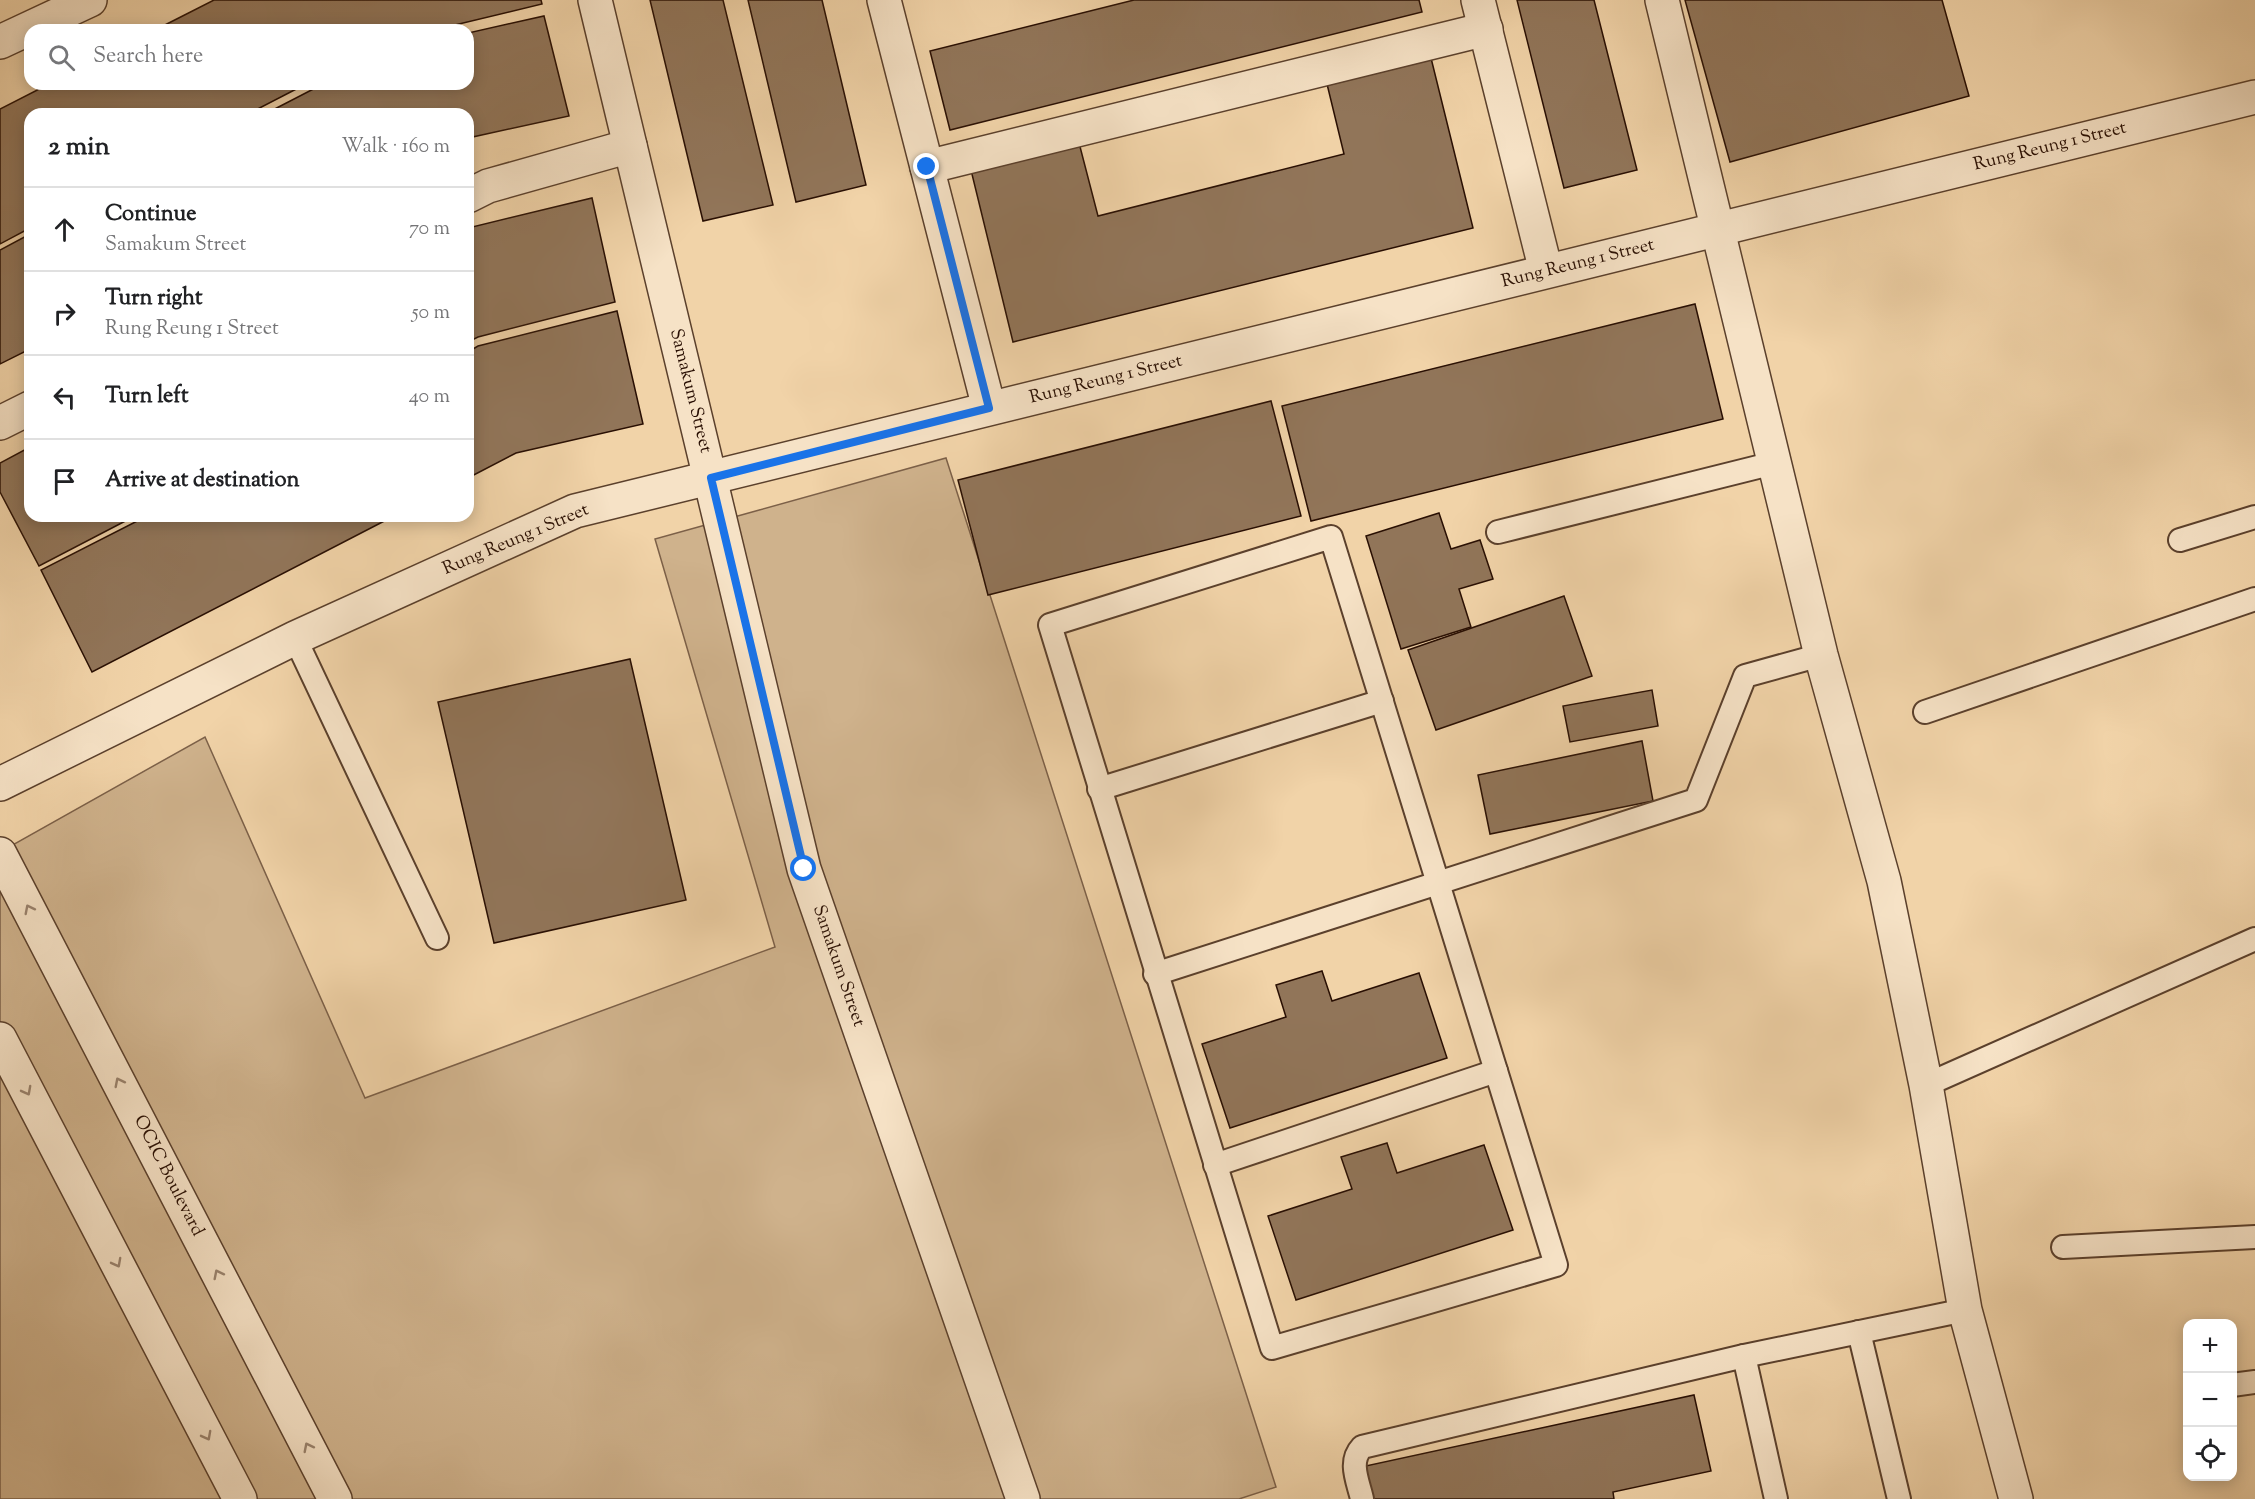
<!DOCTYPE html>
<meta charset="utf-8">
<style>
body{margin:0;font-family:"Sorts Mill Goudy",serif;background:#f2f2f2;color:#202124}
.controls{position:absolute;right:18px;bottom:18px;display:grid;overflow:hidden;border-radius:12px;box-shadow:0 3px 15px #0003}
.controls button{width:54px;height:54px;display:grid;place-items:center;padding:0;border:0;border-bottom:2px solid #e0e0e0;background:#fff;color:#202124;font:30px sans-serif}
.stop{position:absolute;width:18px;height:18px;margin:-14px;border:4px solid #1a73e8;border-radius:50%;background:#fff}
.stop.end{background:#1a73e8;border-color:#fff;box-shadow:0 2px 6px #0008}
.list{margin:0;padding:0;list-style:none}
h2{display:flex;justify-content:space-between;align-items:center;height:78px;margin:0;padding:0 24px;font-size:26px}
h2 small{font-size:20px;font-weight:400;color:#757577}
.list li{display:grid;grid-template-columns:39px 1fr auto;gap:18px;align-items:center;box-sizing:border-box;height:84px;padding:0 24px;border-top:2px solid #e0e0e0}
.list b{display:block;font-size:22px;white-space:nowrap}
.list p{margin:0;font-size:20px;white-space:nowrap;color:#757577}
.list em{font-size:20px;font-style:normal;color:#757577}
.icon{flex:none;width:33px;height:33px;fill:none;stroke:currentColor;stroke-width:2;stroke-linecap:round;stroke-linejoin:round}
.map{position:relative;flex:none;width:2255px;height:1499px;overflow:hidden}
.search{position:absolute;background:#fff;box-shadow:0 3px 15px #0003;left:24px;top:24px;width:450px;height:66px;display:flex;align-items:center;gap:15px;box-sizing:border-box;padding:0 21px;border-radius:18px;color:#757577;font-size:22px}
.panel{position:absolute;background:#fff;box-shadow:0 3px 15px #0003;left:24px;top:108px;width:450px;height:414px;border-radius:18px}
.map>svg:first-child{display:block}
</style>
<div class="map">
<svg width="2255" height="1499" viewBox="0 0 2255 1499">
<rect width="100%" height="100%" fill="#f1d3a8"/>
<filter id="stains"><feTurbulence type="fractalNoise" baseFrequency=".00333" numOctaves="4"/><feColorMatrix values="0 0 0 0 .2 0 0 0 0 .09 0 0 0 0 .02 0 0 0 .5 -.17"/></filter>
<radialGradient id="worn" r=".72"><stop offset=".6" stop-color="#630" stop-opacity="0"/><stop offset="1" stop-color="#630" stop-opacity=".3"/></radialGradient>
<!-- green -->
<path fill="#cfb28c" stroke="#7c6048" stroke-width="1.5" d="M946,458L1276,1487L1239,1499H0V852L205,737L365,1098L775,947L655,539Z"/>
<!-- building -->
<g fill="#917559" stroke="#290f03" stroke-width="1.5">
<path d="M214,0H541L542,4L434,30H155Z"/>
<path d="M650,0H723L773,205L703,221Z"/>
<path d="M748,0H822L866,185L796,202Z"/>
<path d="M1134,0H1419L1422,12L950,130L930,51Z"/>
<path d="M1517,0H1594L1637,170L1564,188Z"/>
<path d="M1685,0H1942L1969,96L1730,162Z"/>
<path d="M544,16L569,116L468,138V114H265L323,84H468V33Z"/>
<path d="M1431,58L1473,228L1013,342L970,166L1078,139L1098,216L1344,154L1327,84Z"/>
<path d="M49,84H306L248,114H30V228L0,244V109Z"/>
<path d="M592,198L615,302L478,337L468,342V228Z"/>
<path d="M30,234V349L0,364V250Z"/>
<path d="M1695,304L1723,419L1311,521L1282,406Z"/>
<path d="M617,311L643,424L516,453L468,478V352L478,346Z"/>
<path d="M1271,401L1301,516L988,595L958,480Z"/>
<path d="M30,447V516H135L39,566L0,492V463Z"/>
<path d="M1439,513L1451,549L1480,540L1493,579L1459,589L1471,627L1401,649L1366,536Z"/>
<path d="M147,516H394L92,672L41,570Z"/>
<path d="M1564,596L1592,676L1436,730L1408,650Z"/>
<path d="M630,659L686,900L494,943L438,702Z"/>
<path d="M1652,690L1658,726L1570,742L1563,706Z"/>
<path d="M1642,741L1653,801L1490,834L1478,775Z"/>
<path d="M1322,971L1332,1001L1419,973L1447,1058L1230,1128L1202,1044L1286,1017L1276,985Z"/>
<path d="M1387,1143L1397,1173L1484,1145L1513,1230L1296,1300L1268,1216L1352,1189L1341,1157Z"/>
<path d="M1694,1395L1711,1471L1613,1492L1614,1499H1368L1361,1467Z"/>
</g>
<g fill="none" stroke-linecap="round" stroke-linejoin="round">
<defs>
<g id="service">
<path d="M1498,532L1774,463"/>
<path d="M1331,537L1556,1265L1272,1348L1050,625Z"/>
<path d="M2180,540L2255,517"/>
<path d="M295,638L437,938"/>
<path d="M1925,712L2255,599"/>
<path d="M1099,789L1382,701"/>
<path d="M1155,974L1696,800L1745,676L1821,655"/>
<path d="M1926,1085L2255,939"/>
<path d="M1215,1165L1496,1071"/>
<path d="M2063,1247L2255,1237"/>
<path d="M1859,1332L1899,1499"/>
<path d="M1744,1356L1776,1499"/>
<path d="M2232,1385L2255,1382"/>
<path d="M1362,1499C1358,1481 1348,1462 1362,1447L1744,1356L1965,1310"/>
</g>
<g id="minor">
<path d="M595,0L804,869L1023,1499"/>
<path d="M884,0L989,408"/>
<path d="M1478,0L1546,271"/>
<path d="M1662,0L1821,655L1884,881L1926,1085L1965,1310L2016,1499"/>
<path d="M0,42L90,0"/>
<path d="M927,167L1486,29"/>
<path d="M468,196L488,186L630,146"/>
<path d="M0,423L30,408"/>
<path d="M0,784L295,638L575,511L2255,97"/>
</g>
<g id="tertiary">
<path d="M0,854L335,1499"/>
<path d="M0,1039L240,1499"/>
</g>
</defs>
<!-- service casing -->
<use href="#service" stroke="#5b402c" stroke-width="26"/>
<!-- minor casing -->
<use href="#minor" stroke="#5b402c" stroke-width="36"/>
<!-- tertiary casing -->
<use href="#tertiary" stroke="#5b402c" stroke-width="36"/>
<!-- service -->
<use href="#service" stroke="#f6e2c6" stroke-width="22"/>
<!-- minor -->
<use href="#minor" stroke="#f6e2c6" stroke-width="33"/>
<!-- tertiary -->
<use href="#tertiary" stroke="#f6e2c6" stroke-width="33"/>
</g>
<!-- one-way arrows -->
<defs><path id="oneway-chevron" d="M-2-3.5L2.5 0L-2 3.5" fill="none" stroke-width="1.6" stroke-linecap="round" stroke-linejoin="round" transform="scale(1.5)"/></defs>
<g stroke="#9a836e">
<use href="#oneway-chevron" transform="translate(29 909) rotate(-117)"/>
<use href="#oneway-chevron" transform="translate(119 1082) rotate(-117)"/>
<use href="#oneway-chevron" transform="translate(27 1091) rotate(62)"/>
<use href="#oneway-chevron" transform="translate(117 1263) rotate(62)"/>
<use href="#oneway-chevron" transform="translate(218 1274) rotate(-117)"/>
<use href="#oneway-chevron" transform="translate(207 1436) rotate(62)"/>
<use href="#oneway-chevron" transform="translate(308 1447) rotate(-117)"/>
</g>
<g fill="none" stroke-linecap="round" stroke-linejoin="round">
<!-- route -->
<path stroke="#1a73e8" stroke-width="8" d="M804,869L711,478L989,408L927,167"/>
</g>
<g text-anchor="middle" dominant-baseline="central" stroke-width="4.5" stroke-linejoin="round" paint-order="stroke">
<!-- street labels -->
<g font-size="18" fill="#290f03" stroke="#f6e2c6">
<text transform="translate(2050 147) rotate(-14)">Rung Reung 1 Street</text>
<text transform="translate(1578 264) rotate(-14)">Rung Reung 1 Street</text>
<text transform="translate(1106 380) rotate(-14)">Rung Reung 1 Street</text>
<text transform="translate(690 391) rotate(76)">Samakum Street</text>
<text transform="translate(516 540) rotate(-23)">Rung Reung 1 Street</text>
<text transform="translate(838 966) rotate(71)">Samakum Street</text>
<text transform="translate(168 1176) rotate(63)">OCIC Boulevard</text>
</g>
</g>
<rect width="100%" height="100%" filter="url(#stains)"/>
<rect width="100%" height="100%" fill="url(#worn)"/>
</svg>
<div class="controls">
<button>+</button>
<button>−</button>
<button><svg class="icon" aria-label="locate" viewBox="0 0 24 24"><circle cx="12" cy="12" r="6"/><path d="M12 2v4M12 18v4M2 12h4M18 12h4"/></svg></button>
</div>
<div class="stop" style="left:804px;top:869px"></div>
<div class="stop end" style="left:927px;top:167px"></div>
<div class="search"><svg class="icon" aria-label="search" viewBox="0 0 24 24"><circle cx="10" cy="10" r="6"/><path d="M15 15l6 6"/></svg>Search here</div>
<section class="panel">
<h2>2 min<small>Walk · 160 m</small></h2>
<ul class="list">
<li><svg class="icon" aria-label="ahead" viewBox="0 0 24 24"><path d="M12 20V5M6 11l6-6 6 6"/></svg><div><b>Continue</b><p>Samakum Street</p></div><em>70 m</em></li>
<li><svg class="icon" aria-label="right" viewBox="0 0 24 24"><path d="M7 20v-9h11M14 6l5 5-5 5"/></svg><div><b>Turn right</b><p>Rung Reung 1 Street</p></div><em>50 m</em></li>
<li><svg class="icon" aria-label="left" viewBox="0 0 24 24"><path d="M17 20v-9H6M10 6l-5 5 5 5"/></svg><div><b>Turn left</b></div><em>40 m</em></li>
<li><svg class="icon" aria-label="arrive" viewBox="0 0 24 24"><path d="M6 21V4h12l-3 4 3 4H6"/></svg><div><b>Arrive at destination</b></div></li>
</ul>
</section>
</div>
